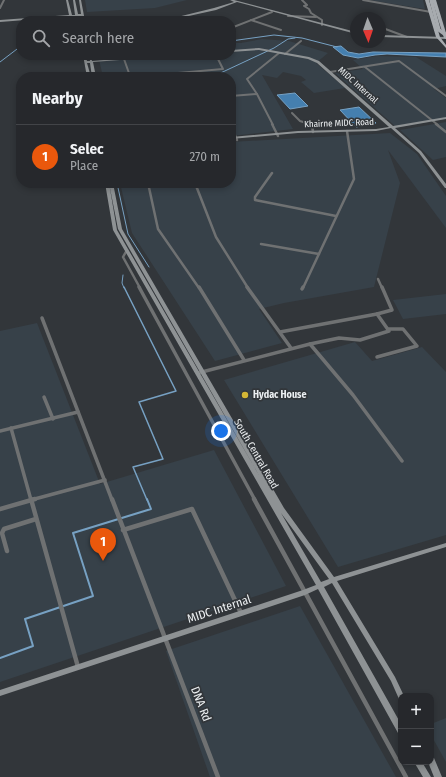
<!DOCTYPE html>
<meta charset="utf-8">
<style>
body{margin:0;font-family:"Fira Sans Condensed",sans-serif;background:#2e3034;color:#f1f3f6}
.controls{position:absolute;right:12px;bottom:12px;display:grid;overflow:hidden;border-radius:8px;box-shadow:0 2px 6px #0003}
.controls button{width:36px;height:36px;display:grid;place-items:center;padding:0;border:0;border-bottom:1px solid #424448;background:#26282c;color:#f1f3f6;font:20px sans-serif}
.compass{position:absolute;left:350px;top:12px;width:36px;height:36px;border-radius:50%;background:#26282c;box-shadow:0 2px 6px #0003;rotate:178deg}
.you{position:absolute;left:221px;top:431px;width:14px;height:14px;margin:-10px;border:3px solid #fff;border-radius:50%;background:#1a73e8;box-shadow:0 0 0 6px #1a73e833}
.badge{display:grid;place-items:center;width:26px;height:26px;border-radius:50%;background:#ea580c;color:#fff;font-size:13px;font-weight:700}
.pin{position:absolute;translate:-50% -33px;filter:drop-shadow(0 1px 2px #0008)}
.pin::after{content:'';position:absolute;top:21px;width:14px;height:12px;background:inherit;clip-path:polygon(0 0,100% 0,50% 100%)}
.list{margin:0;padding:0;list-style:none}
h2{display:flex;justify-content:space-between;align-items:center;height:52px;margin:0;padding:0 16px;font-size:17px}
h2 small{font-size:13px;font-weight:400;color:#a4a6a9}
.list li{display:grid;grid-template-columns:26px 1fr auto;gap:12px;align-items:center;box-sizing:border-box;height:64px;padding:0 16px;border-top:1px solid #424448}
.list b{display:block;font-size:15px;white-space:nowrap}
.list p{margin:0;font-size:13px;white-space:nowrap;color:#a4a6a9}
.list em{font-size:13px;font-style:normal;color:#a4a6a9}
.icon{flex:none;width:22px;height:22px;fill:none;stroke:currentColor;stroke-width:2;stroke-linecap:round;stroke-linejoin:round}
.map{position:relative;flex:none;width:446px;height:777px;overflow:hidden}
.search{position:absolute;background:#26282c;box-shadow:0 2px 6px #0003;left:16px;top:16px;width:220px;height:44px;display:flex;align-items:center;gap:10px;box-sizing:border-box;padding:0 14px;border-radius:16px;color:#a4a6a9;font-size:15px}
.panel{position:absolute;background:#26282c;box-shadow:0 2px 6px #0003;left:16px;top:72px;width:220px;height:116px;border-radius:16px}
.map>svg:first-child{display:block}
</style>
<div class="map">
<svg width="446" height="777" viewBox="0 0 446 777">
<rect width="100%" height="100%" fill="#32363a"/>
<!-- built -->
<g fill="#374149">
<path d="M85,0H187L155,8L87,12Z"/>
<path d="M369,0H423L425,9L418,8Z"/>
<path d="M262,39L289,41L328,53L316,63L345,88L314,93L301,82L306,80L301,76L283,72L277,78L262,75L293,129L231,136V77H103L98,55H231V43H241Z"/>
<path d="M378,56L416,57L446,76V86L434,89L446,98V118L395,126L335,73L363,69L353,60Z"/>
<path d="M446,122V157L433,160L400,130Z"/>
<path d="M390,133L417,154L446,196V228L388,150L400,183L374,287L284,303L259,309L282,343L215,361L132,233L120,183H231V142Z"/>
<path d="M446,294V314L403,319L393,300Z"/>
<path d="M37,323L100,484L214,450L286,586L0,682V331Z"/>
<path d="M355,342L372,361L422,347L446,372V535L338,567L224,380Z"/>
<path d="M300,606L396,777H210L166,651Z"/>
<path d="M446,718V762L431,735V724Z"/>
</g>
<!-- water -->
<g fill="#457faf" stroke="#77a1c3">
<path d="M341,46L348,52L359,54L373,52L446,53V57L387,54L375,55L358,58L343,55L333,47Z"/>
<path d="M295,93L308,106L290,109L277,95Z"/>
<path d="M359,107L376,123L356,127L340,110Z"/>
</g>
<g fill="none" stroke-linecap="round" stroke-linejoin="round">
<!-- stream-far2 -->
<g stroke="#77a1c3" stroke-width="1">
<path d="M231,41L274,35L302,38L337,47"/>
<path d="M0,62L21,46"/>
<path d="M212,77L274,48L288,39L295,38"/>
<path d="M117,183L128,234L149,267"/>
<path d="M123,275L122,283L124,288"/>
</g>
<!-- stream-far1 -->
<path stroke="#77a1c3" stroke-width="1.5" d="M124,287L176,391L139,402L163,459L133,467L147,500"/>
<!-- stream -->
<path stroke="#77a1c3" stroke-width="2" d="M0,658L33,646L25,619L93,596L73,533L151,509L147,499"/>
<!-- street-far3 -->
<g stroke="#6f7172" stroke-width="2">
<path d="M302,0L307,5L304,6L309,9L311,13L322,20V25"/>
<path d="M363,0L431,12"/>
<path d="M0,8L4,0"/>
<path d="M288,16L316,17"/>
<path d="M251,20L281,30"/>
<path d="M380,27L407,37"/>
<path d="M231,28L272,12"/>
<path d="M285,54L301,41"/>
<path d="M124,59L130,76L133,77L223,69L216,55"/>
<path d="M365,67L438,125"/>
<path d="M330,72L399,61L446,96"/>
<path d="M231,96L257,94"/>
<path d="M292,113L300,121L312,125"/>
<path d="M273,125L257,94L247,79L279,53"/>
</g>
<!-- street-far2 -->
<g stroke="#6f7172" stroke-width="2.5">
<path d="M272,124L278,136"/>
<path d="M310,124L312,125L313,132"/>
<path d="M436,124L446,132"/>
<path d="M231,126L237,140"/>
<path d="M272,173L255,197V200L336,216"/>
<path d="M148,183L158,229L199,288"/>
<path d="M195,183L216,237L248,288"/>
<path d="M261,244L319,254"/>
<path d="M127,250L123,257L140,288"/>
<path d="M378,279L382,288"/>
<path d="M303,288L354,179L347,131"/>
</g>
<!-- street-far1 -->
<g stroke="#6f7172" stroke-width="3.5">
<path d="M139,287L255,500"/>
<path d="M199,287L244,360"/>
<path d="M247,287L291,348"/>
<path d="M302,289L303,287"/>
<path d="M42,318L112,500"/>
<path d="M280,332L377,314"/>
<path d="M310,344L339,338L360,340L389,331L377,314L392,310L382,287"/>
<path d="M377,357L417,346L403,329H389"/>
<path d="M198,373L310,344L353,395L402,461"/>
<path d="M44,397L53,419"/>
<path d="M11,428L31,500"/>
<path d="M0,431L78,412"/>
<path d="M31,500L105,480"/>
</g>
<!-- street -->
<g stroke="#6f7172" stroke-width="4.5">
<path d="M31,499L78,667"/>
<path d="M112,499L218,777"/>
<path d="M254,499L406,777"/>
<path d="M0,509L35,499"/>
<path d="M123,530L192,509L241,613"/>
<path d="M7,551L2,533L4,529L36,519"/>
</g>
<!-- secondary -->
<g fill="#8e9294" fill-rule="evenodd">
<path d="M66,0H68L72,15H75L73,0H75L78,14H81L79,0H81L85,21H83L82,16H78L79,21H77L76,16L0,22V20L69,15Z"/>
<path d="M230,0H234L356,32V34L237,2L216,10L166,21H161L214,8L234,2Z"/>
<path d="M380,35L445,37H446V39L380,37Z"/>
<path d="M259,48L309,57L319,61L393,126L446,117V119L395,128L421,151L446,184V188H445L419,153L391,128L376,131L298,133L231,139V137L298,131L376,129L389,127L317,63L308,59L259,50L231,52V50Z"/>
<path d="M83,55H85L87,61H90L89,55H91L92,61L163,55H175L174,56L93,62L96,77H92L90,63H87L91,77H87Z"/>
<path d="M105,183H109L117,230L260,477L118,229L109,183H113L122,229L284,508L334,577L446,543V547L337,581L395,677L404,696H401V700L399,699L391,681L332,583L324,587L401,724V734L398,733L318,589L305,595L0,696V690L303,590L316,585L113,230ZM281,513L329,579L321,582Z"/>
<path d="M431,757L434,758L442,777H434L428,762H431Z"/>
<path d="M414,762H422L431,777H423Z"/>
</g>
<!-- primary -->
<g fill="#a7abaf" fill-rule="evenodd">
<path d="M425,0H429L440,37L446,45V48L436,37Z"/>
<path d="M432,0H436L446,33V39L444,38Z"/>
</g>
<!-- primary-bridge -->
<path stroke="#a7abaf" stroke-width="3.5" d="M431,0L439,30L446,35"/>
</g>
<!-- markers -->
<circle fill="#d4b635" stroke="#32363a" stroke-width="1.5" cx="245" cy="395" r="4"/>
<g text-anchor="middle" dominant-baseline="central" stroke-width="3.5" stroke-linejoin="round" paint-order="stroke">
<!-- far-street labels -->
<g font-size="9" fill="#eceff1" stroke="#32363a">
<text transform="translate(358 85) rotate(42)">MIDC Internal</text>
<text transform="translate(339 123) rotate(-2)">Khairne MIDC Road</text>
</g>
<!-- poi labels -->
<g font-size="10" font-weight="bold" fill="#eceff1" stroke="#32363a" text-anchor="start">
<text x="253" y="395">Hydac House</text>
</g>
<!-- street labels -->
<g font-size="10" fill="#eceff1" stroke="#32363a">
<text transform="translate(256 454) rotate(60)">South Central Road</text>
</g>
<!-- near-street labels -->
<g font-size="12" fill="#eceff1" stroke="#32363a">
<text transform="translate(219 609) rotate(-18)">MIDC Internal</text>
<text transform="translate(201 704) rotate(69)">DNA Rd</text>
</g>
</g>
</svg>
<div class="controls">
<button>+</button>
<button>−</button>
</div>
<svg class="compass" viewBox="-18 -18 36 36"><path d="M0-13l5 13h-10z" fill="#e53935"/><path d="M0 13l5-13h-10z" fill="#a4a6a9"/></svg>
<div class="you"></div>
<div class="pin badge" style="left:103px;top:561px">1</div>
<div class="search"><svg class="icon" aria-label="search" viewBox="0 0 24 24"><circle cx="10" cy="10" r="6"/><path d="M15 15l6 6"/></svg>Search here</div>
<section class="panel">
<h2>Nearby<small></small></h2>
<ul class="list">
<li><span class="badge">1</span><div><b>Selec</b><p>Place</p></div><em>270 m</em></li>
</ul>
</section>
</div>
